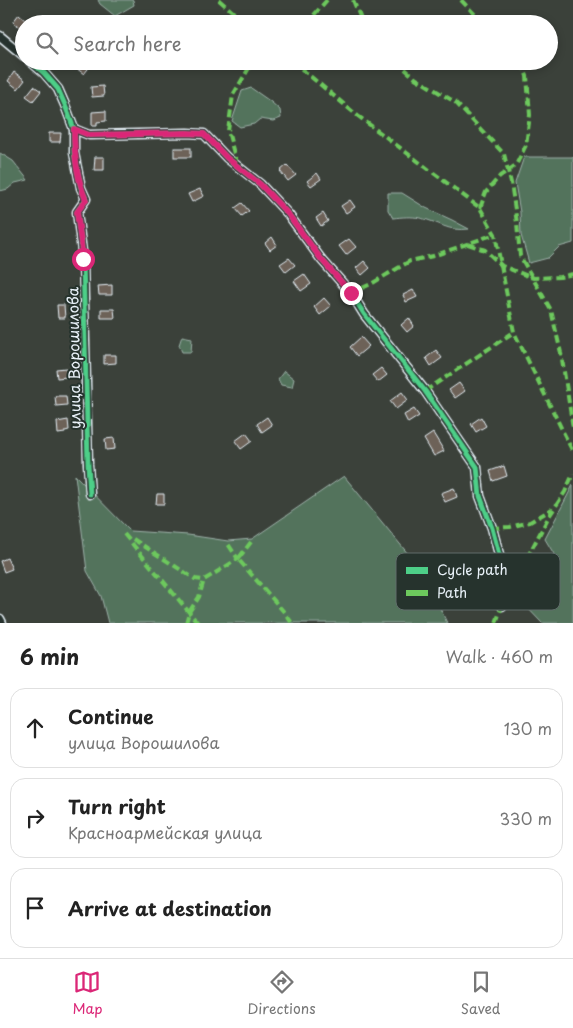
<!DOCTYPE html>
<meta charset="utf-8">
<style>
body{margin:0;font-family:"Playpen Sans",sans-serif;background:#f6f6f6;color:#222}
.stop{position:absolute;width:15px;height:15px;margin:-11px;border:4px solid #db2777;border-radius:50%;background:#fff}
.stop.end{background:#db2777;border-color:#fff;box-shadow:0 1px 5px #0008}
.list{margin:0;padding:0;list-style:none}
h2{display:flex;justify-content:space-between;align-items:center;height:65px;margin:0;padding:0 20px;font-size:21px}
h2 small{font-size:16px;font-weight:400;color:#767676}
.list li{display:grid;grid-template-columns:32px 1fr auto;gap:15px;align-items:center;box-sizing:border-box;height:80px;margin:0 10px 10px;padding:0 10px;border:1px solid #e0e0e0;border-radius:15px}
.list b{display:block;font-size:19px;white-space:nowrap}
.list p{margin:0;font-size:16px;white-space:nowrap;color:#767676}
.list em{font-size:16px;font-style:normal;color:#767676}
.icon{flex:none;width:28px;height:28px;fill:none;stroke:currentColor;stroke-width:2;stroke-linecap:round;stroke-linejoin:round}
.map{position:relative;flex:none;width:573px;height:623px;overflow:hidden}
.search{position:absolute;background:#fff;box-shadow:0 2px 8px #0003;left:15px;right:15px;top:15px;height:55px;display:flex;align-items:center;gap:12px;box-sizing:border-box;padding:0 18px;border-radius:28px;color:#767676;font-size:19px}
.sheet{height:335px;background:#fff}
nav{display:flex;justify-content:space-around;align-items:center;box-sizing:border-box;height:70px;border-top:1px solid #e0e0e0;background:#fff;font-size:14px;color:#767676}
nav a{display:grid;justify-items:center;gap:2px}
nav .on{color:#db2777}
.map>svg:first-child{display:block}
</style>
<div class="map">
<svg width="573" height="623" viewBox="0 0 573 623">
<rect width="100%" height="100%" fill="#3b413a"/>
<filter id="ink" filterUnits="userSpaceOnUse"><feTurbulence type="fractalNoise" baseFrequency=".02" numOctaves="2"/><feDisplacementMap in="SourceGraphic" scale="10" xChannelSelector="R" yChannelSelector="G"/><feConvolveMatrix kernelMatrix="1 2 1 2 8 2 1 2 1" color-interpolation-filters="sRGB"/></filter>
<g filter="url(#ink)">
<!-- green -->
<g fill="#53735c" stroke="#9eb2aa">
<path d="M98,0H133L134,5L115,16L100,4Z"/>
<path d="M251,88L271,102L280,110L281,118L273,121L260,119L254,124L240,127L232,121L242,91Z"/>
<path d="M0,153L13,161L28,180L15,183L8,189L0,191Z"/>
<path d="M524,157H573V243L559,247L548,258L529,263L521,235L520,212L515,183Z"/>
<path d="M388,193H402L426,208L452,220L469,229C447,232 440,222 420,218C411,216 402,217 393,218L388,210Z"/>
<path d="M182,336L192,338L191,352H182L179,345Z"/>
<path d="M284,371L294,379L292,387L281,385L278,379Z"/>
<path d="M75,475L130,531L188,535L228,541L252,539L344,476L423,572L447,623H108L101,596L87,571Z"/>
<path d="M573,485V623H542L521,601L538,596L533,567L552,578L554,554L545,539Z"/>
</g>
<!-- building -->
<g fill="#6d6258" stroke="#e8f1f8">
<path d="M19,14L27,21L21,28L13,22Z"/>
<path d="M81,61H86L91,65L84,74L76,68Z"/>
<path d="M14,72L25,80L18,89L8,81Z"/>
<path d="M34,86L41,91L33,101L26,96Z"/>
<path d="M103,86L104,96L92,97L91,87Z"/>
<path d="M106,111V121L97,122V126H92V112Z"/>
<path d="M49,133H61L60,142H49Z"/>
<rect x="174" y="148" width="17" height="9"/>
<path d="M95,157H104V170H94Z"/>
<path d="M287,165L296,175L288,181L280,171Z"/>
<path d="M317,173L321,179L311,186L307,181Z"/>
<path d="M200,189L204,196L192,202L188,194Z"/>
<path d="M350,200L355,207L346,213L341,206Z"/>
<path d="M242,203L249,211L242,216L235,208Z"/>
<path d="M323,213L328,221L321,226L316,218Z"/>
<path d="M272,237L277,245L270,250L265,243Z"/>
<path d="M349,239L356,247L346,255L339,246Z"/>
<path d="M289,258L295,265L286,272L280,264Z"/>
<path d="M364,261L370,268L362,275L356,268Z"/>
<path d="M304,274L311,284L301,291L294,281Z"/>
<path d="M112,285V295H99L98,286Z"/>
<path d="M413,290L417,297L406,302L403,295Z"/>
<path d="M324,298L331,306L320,315L314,307Z"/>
<path d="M57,305H64L65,318H58Z"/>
<path d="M101,309H114L115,318H101Z"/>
<path d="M409,318L414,326L407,332L401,325Z"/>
<path d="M361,337L369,346L357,356L350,347Z"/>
<path d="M436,350L442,358L431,366L426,358Z"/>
<path d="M104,355H116V363L104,364Z"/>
<path d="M66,368L67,377L57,378L56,369Z"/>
<path d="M381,368L387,375L378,382L372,375Z"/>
<path d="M459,383L465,391L455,398L449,390Z"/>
<path d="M402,392L408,400L396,409L390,401Z"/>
<path d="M55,396H66L67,405L56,406Z"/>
<path d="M414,409L419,416L408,423L404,415Z"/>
<path d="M267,417L272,425L262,432L257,424Z"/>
<path d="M481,417L486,426L476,432L471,424Z"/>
<path d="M68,420L69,430L65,431V433L58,434L57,422Z"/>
<path d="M246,433L252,441L241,449L235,441Z"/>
<path d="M433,433L444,451L434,456L424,439Z"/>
<path d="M114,438L115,449L106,450L105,439Z"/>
<path d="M504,466L507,476L493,481L490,471Z"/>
<path d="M454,488L457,497L445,502L441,493Z"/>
<path d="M157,494H164V504H156Z"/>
<path d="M7,558L12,569L4,572L0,561Z"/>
</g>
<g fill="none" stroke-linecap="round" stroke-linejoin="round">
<defs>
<g id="street">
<path d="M0,36L24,56"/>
<path d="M30,61L44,73L58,89L65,105L74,129V153L81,188L86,199L77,212L83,259L88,464L90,494"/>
<path d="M74,129L89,135L187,133L204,134L227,158L260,184L288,214L321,259L351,293L364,314L425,391L477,467L480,496L492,528L500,558L502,606"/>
<path d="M0,619L2,623"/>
</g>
</defs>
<!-- street casing -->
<use href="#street" stroke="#e8f1f8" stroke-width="11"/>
<!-- street -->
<use href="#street" stroke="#26332d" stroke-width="8"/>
<!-- quiet -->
<g stroke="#6dc95d" stroke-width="4" stroke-dasharray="8 4" stroke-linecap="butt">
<path d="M219,0L247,24"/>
<path d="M353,0L363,24"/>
<path d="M461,0L484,24"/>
<path d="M306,24L327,0"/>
<path d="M292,61L358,116L480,208L495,234L514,332L573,452"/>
<path d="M396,61L415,78L455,102L504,154L511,183L517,223L520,256L551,310L561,353L573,428"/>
<path d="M237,165L228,131L233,95L252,63L255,61"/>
<path d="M480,208L486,192L500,176L516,165L526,145L530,115L527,76L521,61"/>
<path d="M468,244L485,250L502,266L533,278L560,277L573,274"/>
<path d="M351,293L371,284L410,261L433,256L495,234"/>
<path d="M425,391L514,332"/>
<path d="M492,528L510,527L530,522L552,509"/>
<path d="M124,534L198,623"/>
<path d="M133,539L195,579L204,580"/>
<path d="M251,542L238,559L284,612L292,623"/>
<path d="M186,623L189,612L199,597L204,580L238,559L228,544"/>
<path d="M496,623L502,606L517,577L548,518L565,492L573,474"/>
</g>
<defs>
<g id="cycleway">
<path d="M30,61L44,73L58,89L65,105L74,129V153L81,188L86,199L77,212L83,259L88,464L90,494"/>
<path d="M74,129L89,135L187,133L204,134L227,158L260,184L288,214L321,259L351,293L364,314L425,391L477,467L480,496L492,528L500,558L502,606"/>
</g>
</defs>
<!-- cycleway casing -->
<use href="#cycleway" stroke="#26332d" stroke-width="8"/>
<!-- cycleway -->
<use href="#cycleway" stroke="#4dcf88" stroke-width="5"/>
</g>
</g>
<g fill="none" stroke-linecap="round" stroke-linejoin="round" filter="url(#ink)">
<!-- route -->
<path stroke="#db2777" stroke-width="6" d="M83,259L77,212L86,200C76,177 74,153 74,129L89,135L187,133L204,134L227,158L260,184L288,214L321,259L351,293"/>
</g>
<g text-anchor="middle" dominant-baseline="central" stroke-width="4" stroke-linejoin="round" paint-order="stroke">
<!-- street labels -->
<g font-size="15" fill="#e8f1f8" stroke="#26332d">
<text transform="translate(73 358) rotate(-91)">улица Ворошилова</text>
</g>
</g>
<!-- legend -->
<rect x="396" y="553" width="164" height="57" rx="8" fill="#26332d" stroke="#606c6a" stroke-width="1"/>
<rect x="406" y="567" width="22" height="7" fill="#4dcf88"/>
<rect x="406" y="590" width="22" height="6" fill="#6dc95d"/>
<g font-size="14" fill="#e8f1f8">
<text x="437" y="575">Cycle path</text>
<text x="437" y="598">Path</text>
</g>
</svg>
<div class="stop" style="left:83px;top:259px"></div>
<div class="stop end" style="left:351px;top:293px"></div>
<div class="search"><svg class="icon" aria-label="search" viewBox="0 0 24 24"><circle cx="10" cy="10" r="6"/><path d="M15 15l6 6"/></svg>Search here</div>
</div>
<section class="sheet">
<h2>6 min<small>Walk · 460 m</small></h2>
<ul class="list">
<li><svg class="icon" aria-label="ahead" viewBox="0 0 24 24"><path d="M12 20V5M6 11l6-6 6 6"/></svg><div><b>Continue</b><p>улица Ворошилова</p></div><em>130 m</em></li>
<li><svg class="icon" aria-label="right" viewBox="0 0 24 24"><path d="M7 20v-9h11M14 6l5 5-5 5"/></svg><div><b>Turn right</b><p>Красноармейская улица</p></div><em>330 m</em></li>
<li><svg class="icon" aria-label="arrive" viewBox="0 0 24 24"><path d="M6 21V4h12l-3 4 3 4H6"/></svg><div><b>Arrive at destination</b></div></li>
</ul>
</section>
<nav>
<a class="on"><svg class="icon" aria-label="map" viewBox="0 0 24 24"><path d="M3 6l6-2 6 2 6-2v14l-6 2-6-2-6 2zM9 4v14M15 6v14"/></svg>Map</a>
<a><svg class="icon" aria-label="directions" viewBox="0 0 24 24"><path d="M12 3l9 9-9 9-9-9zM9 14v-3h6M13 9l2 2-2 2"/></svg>Directions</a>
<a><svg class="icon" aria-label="saved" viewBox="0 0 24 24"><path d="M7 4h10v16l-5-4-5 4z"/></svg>Saved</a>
</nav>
